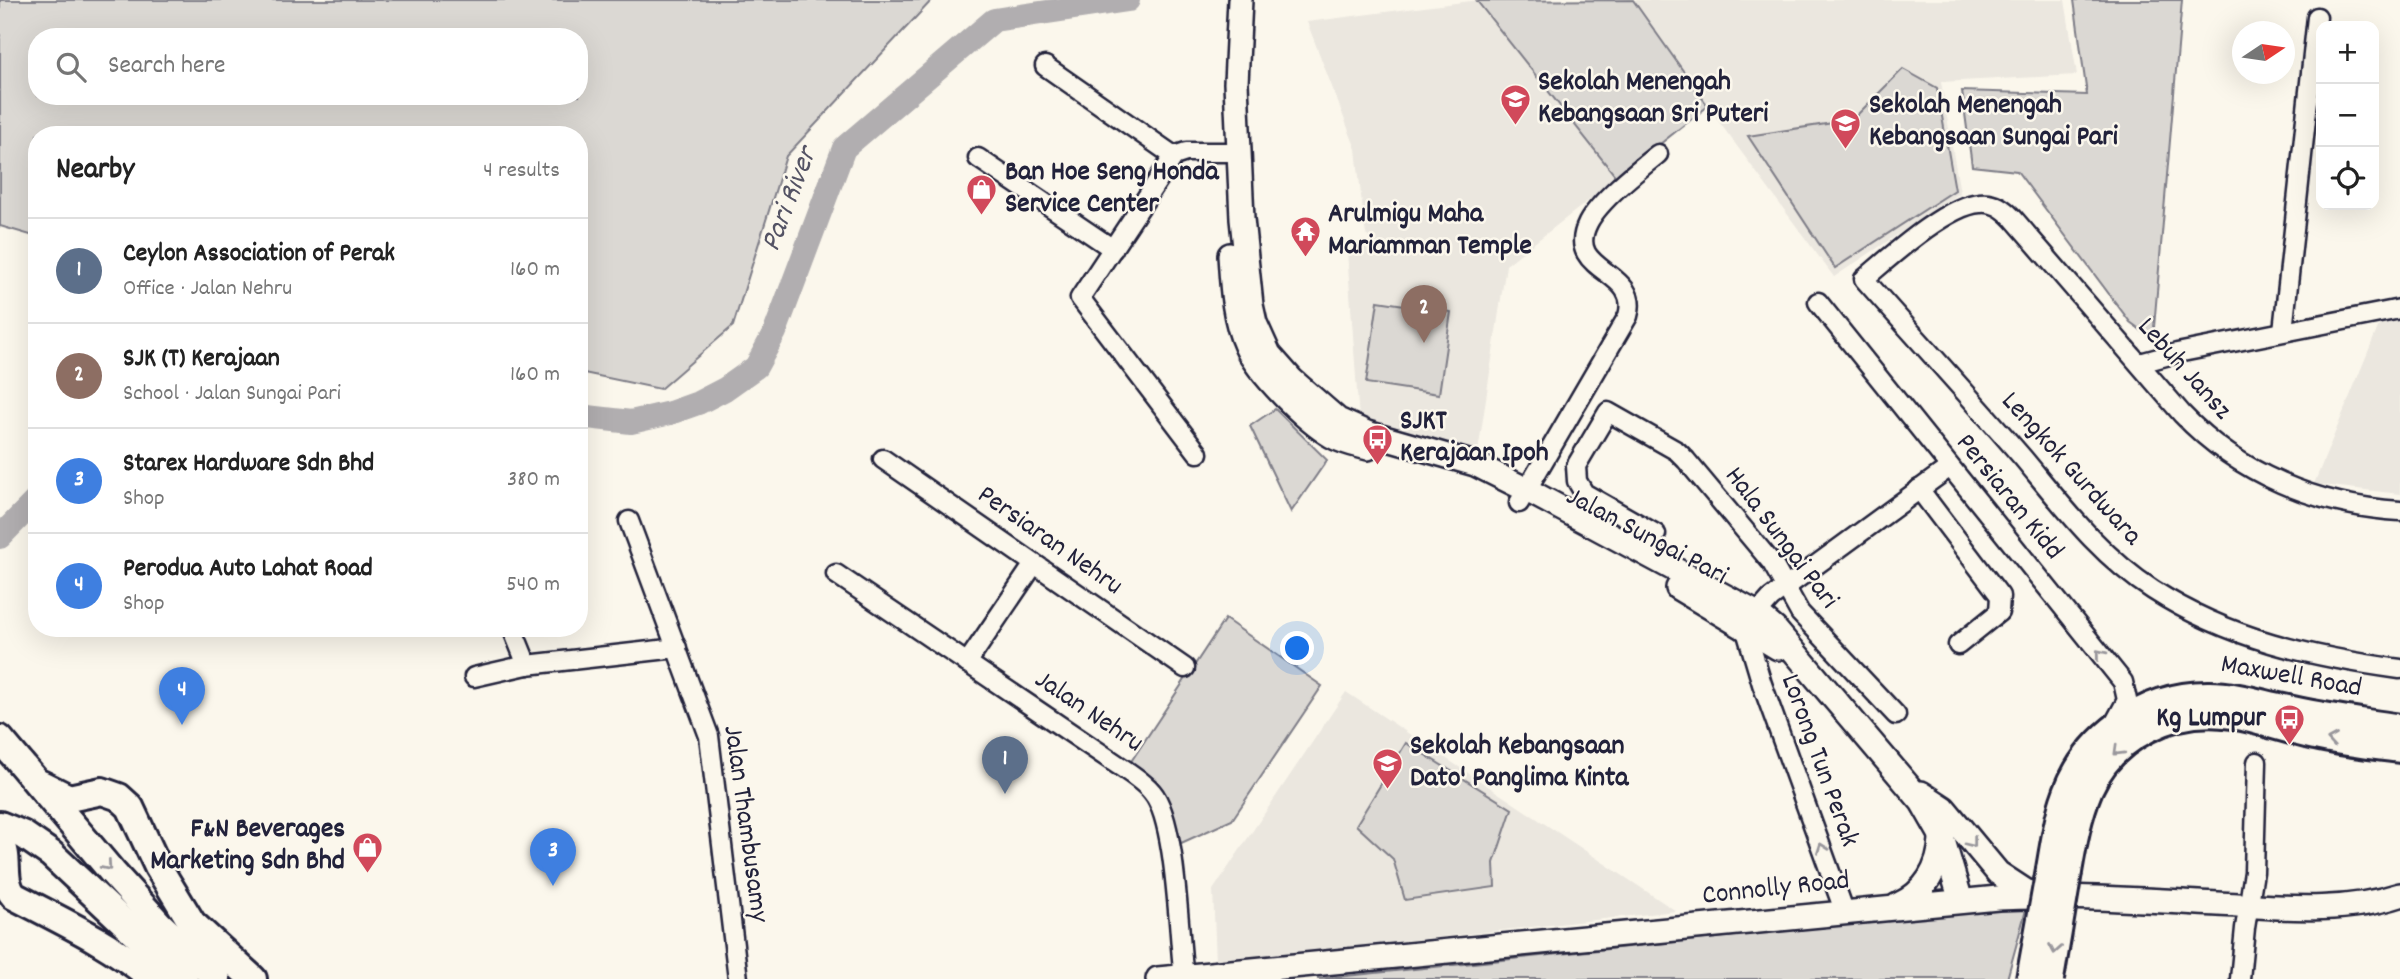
<!DOCTYPE html>
<meta charset="utf-8">
<style>
body{margin:0;font-family:Dekko,sans-serif;background:#f2f2f2;color:#222}
.controls{position:absolute;right:21px;top:21px;display:grid;overflow:hidden;border-radius:14px;box-shadow:0 7px 28px #0002}
.controls button{width:63px;height:63px;display:grid;place-items:center;padding:0;border:0;border-bottom:2px solid #e0e0e0;background:#fff;color:#222;font:35px sans-serif}
.compass{position:absolute;left:2232px;top:21px;width:63px;height:63px;border-radius:50%;background:#fff;box-shadow:0 7px 28px #0002;rotate:77deg}
.you{position:absolute;left:1298px;top:649px;width:24px;height:24px;margin:-18px;border:5px solid #fff;border-radius:50%;background:#1a73e8;box-shadow:0 0 0 10px #1a73e833}
.badge{display:grid;place-items:center;width:46px;height:46px;border-radius:50%;background:#d1495b;color:#fff;font-size:23px;font-weight:700}
.pin{position:absolute;translate:-50% -58px;filter:drop-shadow(0 2px 4px #0008)}
.pin::after{content:'';position:absolute;top:37px;width:24px;height:21px;background:inherit;clip-path:polygon(0 0,100% 0,50% 100%)}
.list{margin:0;padding:0;list-style:none}
h2{display:flex;justify-content:space-between;align-items:center;height:91px;margin:0;padding:0 28px;font-size:30px}
h2 small{font-size:23px;font-weight:400;color:#767676}
.list li{display:grid;grid-template-columns:46px 1fr auto;gap:21px;align-items:center;box-sizing:border-box;height:105px;padding:0 28px;border-top:2px solid #e0e0e0}
.list b{display:block;font-size:26px;white-space:nowrap}
.list p{margin:0;font-size:23px;white-space:nowrap;color:#767676}
.list em{font-size:23px;font-style:normal;color:#767676}
.icon{flex:none;width:38px;height:38px;fill:none;stroke:currentColor;stroke-width:2;stroke-linecap:round;stroke-linejoin:round}
.map{position:relative;flex:none;width:2400px;height:979px;overflow:hidden}
.search{position:absolute;background:#fff;box-shadow:0 7px 28px #0002;left:28px;top:28px;width:560px;height:77px;display:flex;align-items:center;gap:18px;box-sizing:border-box;padding:0 24px;border-radius:28px;color:#767676;font-size:26px}
.panel{position:absolute;background:#fff;box-shadow:0 7px 28px #0002;left:28px;top:126px;width:560px;height:511px;border-radius:28px}
.map>svg:first-child{display:block}
</style>
<div class="map">
<svg width="2400" height="979" viewBox="0 0 2400 979">
<rect width="100%" height="100%" fill="#fbf7ec"/>
<filter id="ink" filterUnits="userSpaceOnUse"><feTurbulence type="fractalNoise" baseFrequency=".0143" numOctaves="2"/><feDisplacementMap in="SourceGraphic" scale="14" xChannelSelector="R" yChannelSelector="G"/><feConvolveMatrix kernelMatrix="1 2 1 2 8 2 1 2 1" color-interpolation-filters="sRGB"/></filter>
<g filter="url(#ink)">
<!-- built -->
<g fill="#ebe7df">
<path d="M1479,0H2065L2077,75L1941,82L1960,193L1834,277L1708,107L1506,265L1478,452L1359,420L1347,251L1372,242L1366,234L1364,223L1356,149L1307,22Z"/>
<path d="M2400,321V494L2314,484L2379,325Z"/>
<path d="M1346,692L1676,911L1216,962L1213,890Z"/>
</g>
<!-- green -->
<g fill="#dbd8d3" stroke="#7e7d87" stroke-width="2" fill-rule="evenodd">
<path d="M0,0H932L786,156L733,326L660,389L579,372V135H37V237L0,226ZM37,37H579V96H37Z"/>
<path d="M1633,0L1708,106L1617,178L1477,1Z"/>
<path d="M2074,0H2182L2153,339L2130,322L2017,171L1972,166L1962,91L2087,95Z"/>
<path d="M1903,69L1937,88L1955,190L1835,268L1748,136L1852,120Z"/>
<path d="M1378,301L1451,312L1439,394L1366,383Z"/>
<path d="M1275,409L1327,460L1291,512L1250,426Z"/>
<path d="M1225,619L1322,686L1232,820L1179,844L1170,807L1157,781L1130,763Z"/>
<path d="M1406,743L1512,809L1494,863L1495,887L1405,900L1393,859L1356,825Z"/>
<path d="M2027,906L2007,979H1317Z"/>
</g>
<g fill="none" stroke-linecap="round" stroke-linejoin="round">
<!-- river -->
<g stroke="#b1aeb0" stroke-width="24">
<path d="M579,416L631,422L670,413L698,403L725,389L756,367L775,332L844,148L994,20L1128,0"/>
<path d="M0,537L37,499"/>
</g>
<defs>
<g id="street">
<path d="M1045,66L1174,156"/>
<path d="M978,158L1113,249"/>
<path d="M1818,302L2123,682L2127,700L2114,724"/>
<path d="M2283,331L2317,17"/>
<path d="M2140,363L2177,353L2400,309"/>
<path d="M1198,453L1080,298L1174,156L1186,152H1238"/>
<path d="M883,459L1185,668"/>
<path d="M1919,489L2000,596L1999,612L1958,645"/>
<path d="M1519,503L1628,316C1642,269 1563,273 1588,223C1600,200 1638,170 1658,154"/>
<path d="M2400,511C2317,506 2239,474 2182,414L2013,218C2004,209 1994,201 1980,203C1947,205 1890,257 1864,279C1917,339 1971,398 2023,458C2063,506 2100,556 2153,590C2229,639 2312,657 2400,669"/>
<path d="M629,521L709,736L738,979"/>
<path d="M1657,559L1653,540L1656,534L1584,493L1577,481L1576,466L1608,412L1677,451L1686,460L1772,563L1800,613L1896,715"/>
<path d="M836,574L1118,765C1130,773 1143,781 1152,792C1177,821 1178,935 1184,977"/>
<path d="M512,628L527,665"/>
<path d="M967,663L1034,564"/>
<path d="M474,677L527,665L677,648"/>
<path d="M1845,913L1762,684L1745,627L1771,598L1950,467"/>
<path d="M2240,979L2245,928L2254,872L2257,762"/>
</g>
<g id="secondary">
<path d="M1240,0L1236,83L1242,219L1251,305L1255,323L1269,354L1292,380L1338,420L1367,433L1475,464L1527,490L1756,613L1775,629L1922,802L1942,837L1961,901"/>
<path d="M1230,255C1232,285 1233,317 1246,346C1258,373 1305,420 1332,436C1342,442 1356,445 1368,448"/>
<path d="M1678,588L1778,648"/>
<path d="M1921,793L1944,808L1998,873L2033,896"/>
<path d="M1898,905C1925,893 1940,868 1941,839"/>
<path d="M1158,979L1998,898C2071,895 2145,900 2218,904C2278,907 2342,914 2400,895"/>
</g>
<g id="primary">
<path d="M0,739L113,873L159,924L217,979"/>
<path d="M41,784L69,798L102,791L119,797L130,807L158,867L192,923L253,979"/>
<path d="M0,825L22,834L51,854L184,979"/>
<path d="M0,840C11,858 0,880 14,896C62,921 112,944 153,979"/>
<path d="M2050,869C2054,846 2057,823 2064,801C2084,738 2144,694 2210,695C2235,695 2259,703 2283,708C2322,717 2361,722 2400,728"/>
<path d="M2068,872C2073,843 2078,815 2089,789C2113,735 2175,706 2232,715C2260,720 2287,730 2315,736C2343,743 2372,745 2400,749"/>
</g>
</defs>
<!-- street casing -->
<use href="#street" stroke="#22223b" stroke-width="23"/>
<!-- secondary casing -->
<use href="#secondary" stroke="#22223b" stroke-width="28"/>
<!-- primary casing -->
<use href="#primary" stroke="#22223b" stroke-width="32"/>
<!-- street -->
<use href="#street" stroke="#fbf7ec" stroke-width="18"/>
<!-- secondary -->
<use href="#secondary" stroke="#fbf7ec" stroke-width="23"/>
<!-- primary -->
<use href="#primary" stroke="#fbf7ec" stroke-width="26"/>
<defs>
<g id="primary-bridge">
<path d="M2030,979L2050,869"/>
<path d="M2050,979L2068,872"/>
</g>
</defs>
<!-- primary-bridge casing -->
<use href="#primary-bridge" stroke="#22223b" stroke-width="32" stroke-linecap="butt"/>
<!-- primary-bridge -->
<use href="#primary-bridge" stroke="#fbf7ec" stroke-width="26"/>
</g>
<!-- one-way arrows -->
<defs><path id="oneway-chevron" d="M-2-3.5L2.5 0L-2 3.5" fill="none" stroke-width="1.6" stroke-linecap="round" stroke-linejoin="round" transform="scale(1.75)"/></defs>
<g stroke="#99979c">
<use href="#oneway-chevron" transform="translate(2100 654) rotate(-129)"/>
<use href="#oneway-chevron" transform="translate(2332 740) rotate(-170)"/>
<use href="#oneway-chevron" transform="translate(2118 751) rotate(136)"/>
<use href="#oneway-chevron" transform="translate(1972 843) rotate(52)"/>
<use href="#oneway-chevron" transform="translate(1822 848) rotate(-110)"/>
<use href="#oneway-chevron" transform="translate(107 866) rotate(49)"/>
<use href="#oneway-chevron" transform="translate(2055 949) rotate(100)"/>
</g>
</g>
<!-- icons -->
<defs>
<symbol id="school-pin" viewBox="-11 -11 22 30"><path d="M0 17L-7.5 6A9.5 9.5 0 1 1 7.5 6Z" fill="#d1495b" stroke="#fbf7ec"/><path d="M0-5L7-2L0 1L-7-2ZM-4 1L0 2.5L4 1V4Q0 6-4 4Z" fill="#fff"/></symbol>
<symbol id="shop-pin" viewBox="-11 -11 22 30"><path d="M0 17L-7.5 6A9.5 9.5 0 1 1 7.5 6Z" fill="#d1495b" stroke="#fbf7ec"/><path d="M-5-2.5h2.3a2.7 3.5 0 0 1 5.4 0H5L5.5 6h-11ZM-1.5-2.5h3a1.5 2.3 0 0 0-3 0Z" fill="#fff"/></symbol>
<symbol id="temple-pin" viewBox="-11 -11 22 30"><path d="M0 17L-7.5 6A9.5 9.5 0 1 1 7.5 6Z" fill="#d1495b" stroke="#fbf7ec"/><path d="M0-6L5-2H3V0L6.5 2.5H4V6H1.5V3h-3V6H-4V2.5H-6.5L-3 0V-2H-5Z" fill="#fff"/></symbol>
<symbol id="bus-pin" viewBox="-11 -11 22 30"><path d="M0 17L-7.5 6A9.5 9.5 0 1 1 7.5 6Z" fill="#d1495b" stroke="#fbf7ec"/><path d="M-5-6H5V4H4V6H2V4H-2V6H-4V4H-5ZM-3.5-4V0h7V-4ZM-3.5 1.2v1.5H-2V1.2ZM2 1.2v1.5H3.5V1.2Z" fill="#fff"/></symbol>
</defs>
<g fill-rule="evenodd">
<use href="#school-pin" x="1498" y="82" width="35" height="47"/>
<use href="#school-pin" x="1828" y="106" width="35" height="47"/>
<use href="#shop-pin" x="964" y="172" width="35" height="47"/>
<use href="#temple-pin" x="1288" y="214" width="35" height="47"/>
<use href="#bus-pin" x="1360" y="422" width="35" height="47"/>
<use href="#bus-pin" x="2272" y="702" width="35" height="47"/>
<use href="#school-pin" x="1370" y="746" width="35" height="47"/>
<use href="#shop-pin" x="350" y="830" width="35" height="47"/>
</g>
<g text-anchor="middle" dominant-baseline="central" stroke-width="5" stroke-linejoin="round" paint-order="stroke">
<!-- poi labels -->
<g font-size="28" font-weight="bold" fill="#22223b" stroke="#fbf7ec" text-anchor="start">
<text x="1538" y="84">Sekolah Menengah<tspan x="1538" dy="32">Kebangsaan Sri Puteri</tspan></text>
<text x="1869" y="107">Sekolah Menengah<tspan x="1869" dy="32">Kebangsaan Sungai Pari</tspan></text>
<text x="1005" y="174">Ban Hoe Seng Honda<tspan x="1005" dy="32">Service Center</tspan></text>
<text x="1328" y="216">Arulmigu Maha<tspan x="1328" dy="32">Mariamman Temple</tspan></text>
<text x="1400" y="423">SJKT<tspan x="1400" dy="32">Kerajaan Ipoh</tspan></text>
<text x="2266" y="720" text-anchor="end">Kg Lumpur</text>
<text x="1410" y="748">Sekolah Kebangsaan<tspan x="1410" dy="32">Dato' Panglima Kinta</tspan></text>
<text x="345" y="831" text-anchor="end">F&amp;N Beverages<tspan x="345" dy="32">Marketing Sdn Bhd</tspan></text>
</g>
<!-- street labels -->
<g font-size="28" fill="#22223b" stroke="#fbf7ec">
<text transform="translate(2183 370) rotate(48)">Lebuh Jansz</text>
<text transform="translate(2070 470) rotate(48)">Lengkok Gurdwara</text>
<text transform="translate(2008 498) rotate(51)">Persiaran Kidd</text>
<text transform="translate(1646 538) rotate(28)">Jalan Sungai Pari</text>
<text transform="translate(1780 539) rotate(53)">Hala Sungai Pari</text>
<text transform="translate(1049 542) rotate(35)">Persiaran Nehru</text>
<text transform="translate(2291 678) rotate(10)">Maxwell Road</text>
<text transform="translate(1088 713) rotate(34)">Jalan Nehru</text>
<text transform="translate(1818 761) rotate(70)">Lorong Tun Perak</text>
<text transform="translate(744 824) rotate(82)">Jalan Thambusamy</text>
<text transform="translate(1776 890) rotate(-6)">Connolly Road</text>
</g>
<!-- water labels -->
<g font-size="30" font-style="italic" fill="#545364" stroke="#fbf7ec">
<text transform="translate(791 200) rotate(-69)">Pari River</text>
</g>
</g>
</svg>
<div class="controls">
<button>+</button>
<button>−</button>
<button><svg class="icon" aria-label="locate" viewBox="0 0 24 24"><circle cx="12" cy="12" r="6"/><path d="M12 2v4M12 18v4M2 12h4M18 12h4"/></svg></button>
</div>
<svg class="compass" viewBox="-18 -18 36 36"><path d="M0-13l5 13h-10z" fill="#e53935"/><path d="M0 13l5-13h-10z" fill="#767676"/></svg>
<div class="you"></div>
<div class="pin badge" style="left:1005px;top:794px;background:#5c6f8a">1</div>
<div class="pin badge" style="left:1424px;top:343px;background:#8d6e63">2</div>
<div class="pin badge" style="left:553px;top:886px;background:#3f7fe0">3</div>
<div class="pin badge" style="left:182px;top:725px;background:#3f7fe0">4</div>
<div class="search"><svg class="icon" aria-label="search" viewBox="0 0 24 24"><circle cx="10" cy="10" r="6"/><path d="M15 15l6 6"/></svg>Search here</div>
<section class="panel">
<h2>Nearby<small>4 results</small></h2>
<ul class="list">
<li><span class="badge" style="background:#5c6f8a">1</span><div><b>Ceylon Association of Perak</b><p>Office · Jalan Nehru</p></div><em>160 m</em></li>
<li><span class="badge" style="background:#8d6e63">2</span><div><b>SJK (T) Kerajaan</b><p>School · Jalan Sungai Pari</p></div><em>160 m</em></li>
<li><span class="badge" style="background:#3f7fe0">3</span><div><b>Starex Hardware Sdn Bhd</b><p>Shop</p></div><em>380 m</em></li>
<li><span class="badge" style="background:#3f7fe0">4</span><div><b>Perodua Auto Lahat Road</b><p>Shop</p></div><em>540 m</em></li>
</ul>
</section>
</div>
